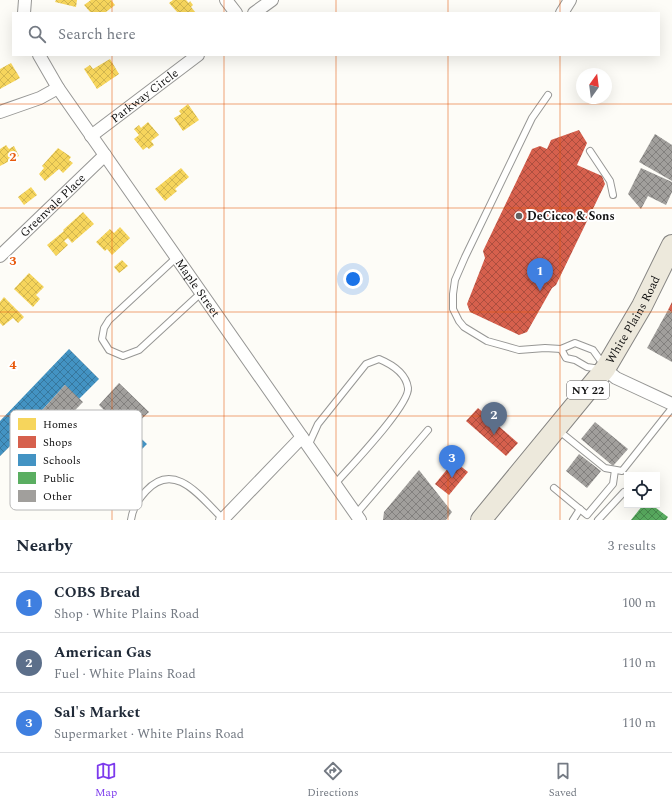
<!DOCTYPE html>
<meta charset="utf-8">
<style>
body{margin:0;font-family:Spectral,serif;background:#f2f2f3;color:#1f2937}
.controls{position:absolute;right:12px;bottom:12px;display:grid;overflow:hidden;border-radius:0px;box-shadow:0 4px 16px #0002}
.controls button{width:36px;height:36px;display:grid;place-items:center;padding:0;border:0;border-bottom:1px solid #e0e1e3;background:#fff;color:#1f2937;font:20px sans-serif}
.compass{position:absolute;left:576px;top:68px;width:36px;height:36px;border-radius:50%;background:#fff;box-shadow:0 4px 16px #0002;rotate:14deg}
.you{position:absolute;left:353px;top:279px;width:14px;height:14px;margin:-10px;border:3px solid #fff;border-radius:50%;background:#1a73e8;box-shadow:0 0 0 6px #1a73e833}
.badge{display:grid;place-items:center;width:26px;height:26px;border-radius:50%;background:#7c3aed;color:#fff;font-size:13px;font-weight:700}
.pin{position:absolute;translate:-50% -33px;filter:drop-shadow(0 1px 2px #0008)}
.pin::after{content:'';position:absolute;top:21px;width:14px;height:12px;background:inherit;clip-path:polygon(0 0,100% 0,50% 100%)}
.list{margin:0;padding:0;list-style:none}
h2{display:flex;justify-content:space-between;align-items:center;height:52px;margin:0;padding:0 16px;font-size:17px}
h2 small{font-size:13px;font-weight:400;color:#747a83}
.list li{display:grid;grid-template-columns:26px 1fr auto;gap:12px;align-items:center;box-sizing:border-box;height:60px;padding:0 16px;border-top:1px solid #e0e1e3}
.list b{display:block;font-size:15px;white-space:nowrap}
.list p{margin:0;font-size:13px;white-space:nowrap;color:#747a83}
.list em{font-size:13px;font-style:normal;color:#747a83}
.icon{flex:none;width:22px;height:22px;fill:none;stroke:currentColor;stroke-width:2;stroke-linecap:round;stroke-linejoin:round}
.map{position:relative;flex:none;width:672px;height:520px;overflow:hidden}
.search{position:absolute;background:#fff;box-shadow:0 4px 16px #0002;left:12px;right:12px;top:12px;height:44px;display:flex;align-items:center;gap:10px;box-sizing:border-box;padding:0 14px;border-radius:0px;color:#747a83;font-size:15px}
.sheet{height:232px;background:#fff}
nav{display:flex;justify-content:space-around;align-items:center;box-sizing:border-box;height:56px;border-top:1px solid #e0e1e3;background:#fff;font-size:11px;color:#747a83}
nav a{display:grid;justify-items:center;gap:2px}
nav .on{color:#7c3aed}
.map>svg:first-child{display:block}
</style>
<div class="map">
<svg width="672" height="520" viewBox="0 0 672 520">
<defs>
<pattern id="homes-cross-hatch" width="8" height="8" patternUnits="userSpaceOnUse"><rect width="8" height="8" fill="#f6d55c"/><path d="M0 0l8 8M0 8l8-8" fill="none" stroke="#d2b64f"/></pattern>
<pattern id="shops-cross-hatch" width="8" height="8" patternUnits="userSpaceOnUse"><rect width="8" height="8" fill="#d6604d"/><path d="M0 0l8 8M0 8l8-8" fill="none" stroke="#ac4e3f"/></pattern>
<pattern id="schools-cross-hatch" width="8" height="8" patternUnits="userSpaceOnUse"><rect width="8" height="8" fill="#4393c3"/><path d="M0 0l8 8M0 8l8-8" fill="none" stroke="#37779d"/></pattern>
<pattern id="public-cross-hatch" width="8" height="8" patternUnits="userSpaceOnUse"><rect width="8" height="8" fill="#5aae61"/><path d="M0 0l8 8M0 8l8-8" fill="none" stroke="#498c4f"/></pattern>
<pattern id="building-cross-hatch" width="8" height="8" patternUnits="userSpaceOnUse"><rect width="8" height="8" fill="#a19f9c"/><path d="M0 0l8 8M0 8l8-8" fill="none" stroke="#82807e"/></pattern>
</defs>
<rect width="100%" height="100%" fill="#fdfcf7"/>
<!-- homes -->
<g fill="url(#homes-cross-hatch)">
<path d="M56,0H77L76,7L55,2Z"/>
<path d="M91,0H111L115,5L106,12L107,13H91L84,5Z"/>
<path d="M173,0H186L189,3L190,1L193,5L191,7L196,13H178L169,3Z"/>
<path d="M110,59L119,74L97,89L84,69L90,65L93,69Z"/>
<path d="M11,63L20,78L0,89V69Z"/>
<path d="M188,104L199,120L183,131L174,118L181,114L179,111Z"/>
<path d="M148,122L159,135L151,141L154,145L149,149L147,147L143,150L134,139L139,135L134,129L139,125L141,128Z"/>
<path d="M6,145L9,149L14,146L19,156L0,166V149Z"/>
<path d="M58,148L71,157L69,160L73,163L63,173L59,169L45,181L39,174L44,168L42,166Z"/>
<path d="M181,168L189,177L175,189L177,191L165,201L155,189Z"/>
<path d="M31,187L37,195L24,205L18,197Z"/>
<path d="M83,212L94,224L72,243L68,238L64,241L68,245L56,256L47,245L64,231L63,230Z"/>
<path d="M120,227L130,238L112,255L107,249L105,251L96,242L110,229L114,233Z"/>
<path d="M122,260L128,266L119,273L114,267Z"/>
<path d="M29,273L44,287L36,295L40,299L33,307L14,289Z"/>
<path d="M4,297L24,317L18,323L13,318L3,326L0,323V302Z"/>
</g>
<!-- shops -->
<g fill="url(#shops-cross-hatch)">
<path d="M579,130L587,143L577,165L602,176L605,184L556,285L552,288L527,332L519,335L470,312L467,304L485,258L483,251L532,149L540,146L547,149L551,140Z"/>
<path d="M672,302V312L668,310Z"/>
<path d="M478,408L518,443L506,456L466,421Z"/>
<path d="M454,461L468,472L449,495L435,484Z"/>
</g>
<!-- schools -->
<g fill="url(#schools-cross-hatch)">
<path d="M69,349L99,379L79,399L65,385L26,428L43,443V441L52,445L58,438L63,443L57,449L66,457L61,462L57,459L56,462L51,457L49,459L36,446L23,459L10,446L0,456V421Z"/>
<path d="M122,427L127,433L130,429L132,430L147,444L127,464L129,465L93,500L80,486L83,483L75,475Z"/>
</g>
<!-- public -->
<path fill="url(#public-cross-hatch)" d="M643,505H652L668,517L666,520H631Z"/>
<!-- building -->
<g fill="url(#building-cross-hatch)">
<path d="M655,134L672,145V181L639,162Z"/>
<path d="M641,168L672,182V192L666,205L648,196L641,209L628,194Z"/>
<path d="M668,310L672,312V362L647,348Z"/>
<path d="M119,383L149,412L127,433L99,405Z"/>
<path d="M65,385L83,402L43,443L26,428Z"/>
<path d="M595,422L628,449L613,466L581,439Z"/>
<path d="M579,454L601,471L587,488L566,471Z"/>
<path d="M419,470L452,512L446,520H383L384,512Z"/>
</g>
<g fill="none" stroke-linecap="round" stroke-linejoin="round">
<defs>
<g id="lane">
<path d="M548,95L532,118L465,257L455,280L453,294V309L459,321L464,327L487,341L519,350L545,348L561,349L575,343L593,350L603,364"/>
<path d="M590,151L610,181L613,195"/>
<path d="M177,257L109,320L104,328L102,339L109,350L123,356L139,350L202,292"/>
<path d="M561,349L566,358L575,360L587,367L600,369"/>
<path d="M558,430L605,468L622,471L672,408"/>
<path d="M308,446L318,424L366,364L379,359C391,364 406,373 408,388C410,405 348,469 335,484"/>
<path d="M554,488L587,515L613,484L615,470"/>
<path d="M356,514L428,430"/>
<path d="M131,520C133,507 138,500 146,491C175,459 202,499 223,519"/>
<path d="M573,520L580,509"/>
<path d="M598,520L624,492"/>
</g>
<g id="street">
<path d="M226,0L236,13"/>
<path d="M24,13L25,0"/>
<path d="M254,13L272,0"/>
<path d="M562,13L570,0"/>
<path id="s1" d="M39,55L58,88L360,520"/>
<path d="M0,112L40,98L58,88"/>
<path id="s2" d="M91,136L198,55"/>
<path id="s3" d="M0,256L105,155"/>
<path d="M605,369L616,378L672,404"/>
<path d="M222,520L302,437"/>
</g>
<g id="primary">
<path id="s4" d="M481,520L605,369L642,306L672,245"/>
</g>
</defs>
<!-- lane casing -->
<use href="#lane" stroke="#979795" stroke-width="8"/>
<!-- street casing -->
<use href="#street" stroke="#979795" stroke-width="14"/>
<!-- primary casing -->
<use href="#primary" stroke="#858482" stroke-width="22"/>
<!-- lane -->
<use href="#lane" stroke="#fffffe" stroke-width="6"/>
<!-- street -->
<use href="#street" stroke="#fffffe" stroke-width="12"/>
<!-- primary -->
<use href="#primary" stroke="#ede9dc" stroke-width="20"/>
</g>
<!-- grid -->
<path fill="none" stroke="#e8590c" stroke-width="1" stroke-opacity="0.55" d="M112,0V13M224,0V13M336,0V13M448,0V13M560,0V13M112,55V520M224,55V520M336,55V520M448,55V520M560,55V520M0,104H672M0,208H672M0,312H672M0,416H672"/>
<!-- markers -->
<circle fill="#646362" stroke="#fff" stroke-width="1.5" cx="519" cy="216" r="4"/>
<g text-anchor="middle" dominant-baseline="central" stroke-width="4" stroke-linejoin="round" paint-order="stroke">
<!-- shield labels -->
<rect fill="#fff" stroke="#585858" stroke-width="1" x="567" y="381" width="42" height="18" rx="3"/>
<g font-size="11" font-weight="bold" fill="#111">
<text x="588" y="390">NY 22</text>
</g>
<!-- street labels -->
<g font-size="12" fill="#111" stroke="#fff">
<text stroke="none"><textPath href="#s2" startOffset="67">Parkway Circle</textPath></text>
<text stroke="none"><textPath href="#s3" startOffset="73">Greenvale Place</textPath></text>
<text stroke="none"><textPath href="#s1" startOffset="282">Maple Street</textPath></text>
<text stroke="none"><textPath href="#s4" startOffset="252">White Plains Road</textPath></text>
</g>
<!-- poi labels -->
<g font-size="12" font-weight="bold" fill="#111" stroke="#fff" text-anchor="start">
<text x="527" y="216">DeCicco &amp; Sons</text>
</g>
</g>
<!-- legend -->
<rect x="10" y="410" width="132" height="100" rx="6" fill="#fff" stroke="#b8b8b8" stroke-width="1"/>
<rect x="18" y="418" width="18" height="12" fill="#f6d55c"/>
<rect x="18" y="436" width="18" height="12" fill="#d6604d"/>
<rect x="18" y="454" width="18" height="12" fill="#4393c3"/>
<rect x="18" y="472" width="18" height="12" fill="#5aae61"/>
<rect x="18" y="490" width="18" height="12" fill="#a19f9c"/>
<g font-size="11" fill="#111">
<text x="43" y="428">Homes</text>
<text x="43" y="446">Shops</text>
<text x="43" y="464">Schools</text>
<text x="43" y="482">Public</text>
<text x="43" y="500">Other</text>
</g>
<g font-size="13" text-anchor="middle" font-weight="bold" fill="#e8590c" stroke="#fff" stroke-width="4" stroke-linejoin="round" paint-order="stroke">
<text x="13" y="161">2</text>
<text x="13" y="265">3</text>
<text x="13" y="369">4</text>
</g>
</svg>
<div class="controls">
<button><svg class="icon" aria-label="locate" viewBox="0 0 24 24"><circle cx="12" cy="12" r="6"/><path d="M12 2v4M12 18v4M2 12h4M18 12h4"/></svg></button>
</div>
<svg class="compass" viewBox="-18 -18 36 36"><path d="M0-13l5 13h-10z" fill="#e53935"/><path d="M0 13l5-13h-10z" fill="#747a83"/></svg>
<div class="you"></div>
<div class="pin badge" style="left:540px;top:291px;background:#3f7fe0">1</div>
<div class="pin badge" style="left:494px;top:435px;background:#5c6f8a">2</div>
<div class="pin badge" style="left:452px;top:478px;background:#3f7fe0">3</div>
<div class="search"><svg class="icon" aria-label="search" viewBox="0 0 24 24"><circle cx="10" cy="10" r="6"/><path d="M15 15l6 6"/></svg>Search here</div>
</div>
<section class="sheet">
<h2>Nearby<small>3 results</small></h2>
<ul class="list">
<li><span class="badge" style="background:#3f7fe0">1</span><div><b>COBS Bread</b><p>Shop · White Plains Road</p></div><em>100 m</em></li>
<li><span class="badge" style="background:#5c6f8a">2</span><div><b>American Gas</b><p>Fuel · White Plains Road</p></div><em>110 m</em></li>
<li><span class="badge" style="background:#3f7fe0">3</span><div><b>Sal's Market</b><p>Supermarket · White Plains Road</p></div><em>110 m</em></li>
</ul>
</section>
<nav>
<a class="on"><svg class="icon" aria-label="map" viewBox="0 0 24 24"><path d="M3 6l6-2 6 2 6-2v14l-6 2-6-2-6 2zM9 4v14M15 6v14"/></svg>Map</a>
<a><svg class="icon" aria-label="directions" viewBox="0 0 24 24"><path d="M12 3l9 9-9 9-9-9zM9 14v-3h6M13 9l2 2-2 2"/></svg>Directions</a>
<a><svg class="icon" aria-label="saved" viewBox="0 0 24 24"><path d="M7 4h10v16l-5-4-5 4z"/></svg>Saved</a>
</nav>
